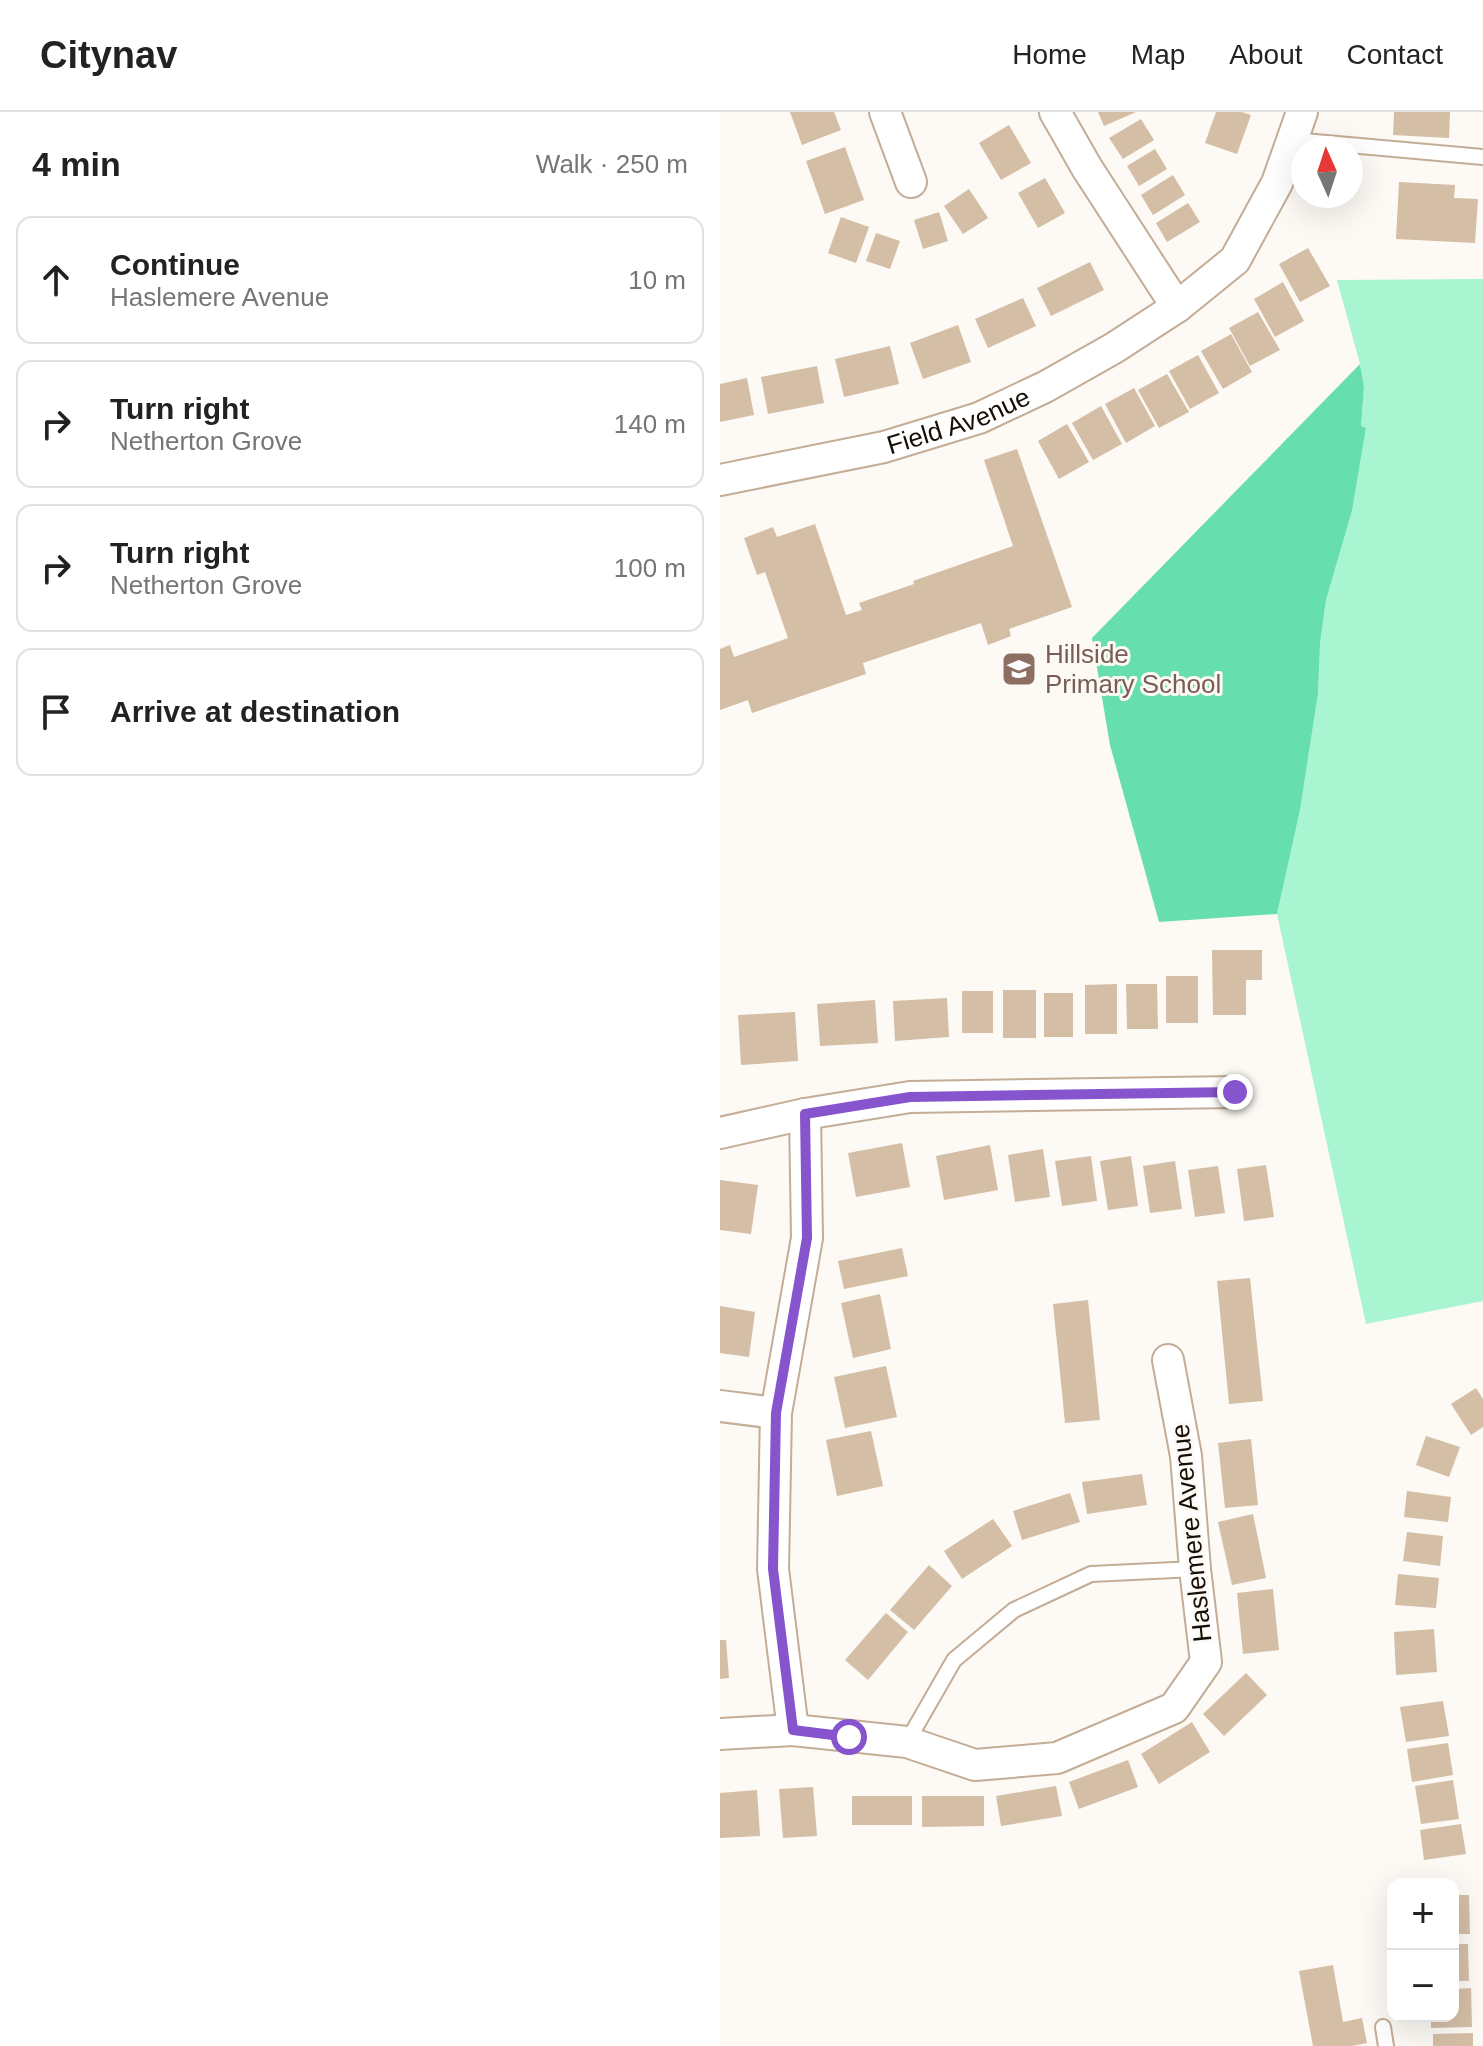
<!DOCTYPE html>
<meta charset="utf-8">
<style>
body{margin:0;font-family:Arial,sans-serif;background:#f2f2f2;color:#222}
.controls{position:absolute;right:24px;bottom:24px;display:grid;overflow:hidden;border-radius:16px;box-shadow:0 8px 32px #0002}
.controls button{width:72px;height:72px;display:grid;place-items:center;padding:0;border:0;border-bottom:2px solid #e0e0e0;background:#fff;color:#222;font:40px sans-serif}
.compass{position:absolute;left:571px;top:24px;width:72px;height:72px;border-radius:50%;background:#fff;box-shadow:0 8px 32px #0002;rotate:357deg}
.stop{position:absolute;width:24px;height:24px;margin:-18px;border:6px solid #8654cd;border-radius:50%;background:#fff}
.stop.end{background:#8654cd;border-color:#fff;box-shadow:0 2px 8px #0008}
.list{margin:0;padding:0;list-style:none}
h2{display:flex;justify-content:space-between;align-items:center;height:104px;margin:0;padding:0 32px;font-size:34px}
h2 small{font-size:26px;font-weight:400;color:#767676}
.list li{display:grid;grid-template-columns:52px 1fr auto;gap:24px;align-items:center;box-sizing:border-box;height:128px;margin:0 16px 16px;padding:0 16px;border:2px solid #e0e0e0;border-radius:16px}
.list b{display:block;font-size:30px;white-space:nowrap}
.list p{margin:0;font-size:26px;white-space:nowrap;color:#767676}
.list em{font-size:26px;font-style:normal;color:#767676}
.icon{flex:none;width:44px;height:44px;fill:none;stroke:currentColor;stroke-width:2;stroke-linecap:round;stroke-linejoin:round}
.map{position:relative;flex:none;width:763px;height:1934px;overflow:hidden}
header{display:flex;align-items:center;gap:48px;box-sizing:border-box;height:112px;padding:0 40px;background:#fff;border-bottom:2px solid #e0e0e0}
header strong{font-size:38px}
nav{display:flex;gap:44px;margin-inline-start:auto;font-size:28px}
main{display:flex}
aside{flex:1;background:#fff}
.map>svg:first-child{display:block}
</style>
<header>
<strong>Citynav</strong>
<nav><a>Home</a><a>Map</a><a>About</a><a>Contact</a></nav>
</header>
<main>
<aside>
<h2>4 min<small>Walk · 250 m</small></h2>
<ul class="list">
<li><svg class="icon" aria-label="ahead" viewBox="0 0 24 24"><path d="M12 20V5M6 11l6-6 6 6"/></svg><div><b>Continue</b><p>Haslemere Avenue</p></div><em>10 m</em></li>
<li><svg class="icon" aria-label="right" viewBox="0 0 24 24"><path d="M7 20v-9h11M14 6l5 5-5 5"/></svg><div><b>Turn right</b><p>Netherton Grove</p></div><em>140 m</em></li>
<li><svg class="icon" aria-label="right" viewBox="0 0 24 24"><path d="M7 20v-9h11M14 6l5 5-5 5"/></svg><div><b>Turn right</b><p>Netherton Grove</p></div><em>100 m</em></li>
<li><svg class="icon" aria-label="arrive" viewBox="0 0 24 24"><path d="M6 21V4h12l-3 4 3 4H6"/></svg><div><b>Arrive at destination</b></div></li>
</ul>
</aside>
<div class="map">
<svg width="763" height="1934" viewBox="0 0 763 1934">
<rect width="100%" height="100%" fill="#fdf9f4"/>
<!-- green -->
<path fill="#a9f4d1" d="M763,167V1189L646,1212L557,802L580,698L598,582L600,532L606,488L632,399L646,316L641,315L644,275L640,252L617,168Z"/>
<!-- forest -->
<path fill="#67dead" d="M640,252L644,275L641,314L646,316L632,399L606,488L600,532L598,582L580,698L557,802L439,810L390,633L372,526Z"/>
<!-- building -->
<g fill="#d4bea6">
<path d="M70,0H114L121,18L82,33Z"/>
<path d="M378,0H416L384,14Z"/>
<path d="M496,0H522L531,3L517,42L485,31Z"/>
<path d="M674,0H730L729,26L673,23Z"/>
<path d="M421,7L434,28L403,47L389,26Z"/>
<path d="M289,13L311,51L281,68L259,31Z"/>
<path d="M125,35L144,88L105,102L86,49Z"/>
<path d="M435,37L447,57L419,74L407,54Z"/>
<path d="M453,63L465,83L433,103L421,83Z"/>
<path d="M325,66L345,101L318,116L298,81Z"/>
<path d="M679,70L735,73L734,86L758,87L755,131L676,127Z"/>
<path d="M249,77L268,106L243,122L224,94Z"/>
<path d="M468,91L480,110L447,130L436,111Z"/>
<path d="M219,100L228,129L203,137L194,108Z"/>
<path d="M121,105L149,115L136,151L108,141Z"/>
<path d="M156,121L180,129L170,157L146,149Z"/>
<path d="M588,136L610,174L580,190L559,152Z"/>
<path d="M370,150L384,178L331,204L317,176Z"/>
<path d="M563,170L584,209L555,225L534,187Z"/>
<path d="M303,186L316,214L268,236L255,207Z"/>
<path d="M538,200L560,238L530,254L509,216Z"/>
<path d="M238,213L251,250L203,267L190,231Z"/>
<path d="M511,222L532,260L503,277L481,239Z"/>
<path d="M170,234L179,272L124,285L115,247Z"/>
<path d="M478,243L499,281L470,297L449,259Z"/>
<path d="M97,254L104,291L48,302L41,265Z"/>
<path d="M447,262L469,300L439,316L418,278Z"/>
<path d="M27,266L34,303L0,310V272Z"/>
<path d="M414,276L435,314L406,331L385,292Z"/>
<path d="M381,294L402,332L373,348L352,311Z"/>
<path d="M347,312L369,350L339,367L318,329Z"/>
<path d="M297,337L352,495L289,517L291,524L268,533L261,511L143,551L146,562L32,601L28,588L0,598V537L10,533L14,545L68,526L45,460L37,463L24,426L53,415L57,425L95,412L126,503L142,498L139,491L194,472L193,469L293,434L264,348Z"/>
<path d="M492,838H542V868H526V903H493Z"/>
<rect x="446" y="864" width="32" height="47"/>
<path d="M397,872V922H365V873Z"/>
<path d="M406,872H437L438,917H407Z"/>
<rect x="283" y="878" width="33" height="48"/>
<rect x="242" y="879" width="31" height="42"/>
<rect x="324" y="881" width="29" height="44"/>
<path d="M227,886L229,925L175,929L173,889Z"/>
<path d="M155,888L158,931L100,934L97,892Z"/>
<path d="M75,900L78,949L21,953L18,903Z"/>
<path d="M182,1031L190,1075L136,1085L128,1041Z"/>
<path d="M270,1033L278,1078L224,1088L216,1044Z"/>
<path d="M323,1037L330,1085L295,1090L288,1043Z"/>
<path d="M371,1044L377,1089L342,1094L335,1049Z"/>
<path d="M411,1044L418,1094L388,1098L380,1049Z"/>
<path d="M455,1049L462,1097L430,1101L423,1054Z"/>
<path d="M546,1053L554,1105L524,1109L517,1057Z"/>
<path d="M498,1054L505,1101L475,1105L468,1058Z"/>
<path d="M0,1068L38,1073L31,1122L0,1118Z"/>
<path d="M182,1136L188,1164L124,1177L118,1149Z"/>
<path d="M530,1166L543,1289L509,1292L497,1169Z"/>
<path d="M160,1182L171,1237L133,1246L121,1191Z"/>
<path d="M368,1188L380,1308L345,1311L333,1192Z"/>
<path d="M0,1194L35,1200L29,1245L0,1241Z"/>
<path d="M166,1254L177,1305L125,1316L114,1265Z"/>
<path d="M756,1276L763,1287V1315L751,1323L731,1292Z"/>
<path d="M151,1319L163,1374L117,1384L106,1328Z"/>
<path d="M706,1324L740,1335L729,1365L696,1353Z"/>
<path d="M531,1327L538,1393L505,1396L498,1331Z"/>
<path d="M422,1362L427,1393L367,1402L362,1370Z"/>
<path d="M687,1379L731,1385L728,1410L684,1405Z"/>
<path d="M350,1381L360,1410L302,1428L293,1399Z"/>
<path d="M533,1402L546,1466L512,1473L498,1410Z"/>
<path d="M273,1407L292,1434L242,1467L224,1439Z"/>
<path d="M687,1420L723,1424L720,1454L683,1449Z"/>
<path d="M209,1453L232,1474L194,1518L170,1498Z"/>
<path d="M678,1462L719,1466L716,1496L675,1493Z"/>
<path d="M553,1477L559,1538L523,1542L517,1481Z"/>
<path d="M166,1501L188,1520L148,1568L125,1548Z"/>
<path d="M714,1517L717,1560L676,1563L674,1520Z"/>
<path d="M0,1528H6L9,1566L0,1567Z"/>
<path d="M526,1561L547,1583L504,1624L483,1602Z"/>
<path d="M723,1589L729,1624L686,1630L680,1595Z"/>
<path d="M472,1610L490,1640L439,1672L421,1642Z"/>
<path d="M728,1631L733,1663L692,1670L687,1637Z"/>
<path d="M408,1648L418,1675L359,1697L349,1670Z"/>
<path d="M733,1668L739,1707L701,1712L695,1674Z"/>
<path d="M336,1674L342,1704L281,1714L276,1684Z"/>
<path d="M93,1675L97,1724L63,1726L59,1677Z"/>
<path d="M37,1678L40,1724L0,1726V1681Z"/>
<rect x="132" y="1684" width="60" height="29"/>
<path d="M202,1684H264V1714L202,1715Z"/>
<path d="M741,1712L746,1742L704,1748L700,1718Z"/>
<path d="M733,1783H749L750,1822H733Z"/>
<path d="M733,1832H748L749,1869H733Z"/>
<path d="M613,1853L623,1910L642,1906L647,1931L632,1934H593L579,1859Z"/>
<path d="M751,1876L752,1915L711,1916V1904H733V1877Z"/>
<path d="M753,1921V1934H713V1922Z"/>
</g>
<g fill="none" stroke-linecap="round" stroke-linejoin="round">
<defs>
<g id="lane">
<path d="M573,28L763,45"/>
<path d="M187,1630L234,1548L294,1498L371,1462L475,1457"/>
<path d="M663,1915L666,1934"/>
</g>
<g id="street">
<path d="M165,0L191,70"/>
<path d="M335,0L367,56L457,195"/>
<path id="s1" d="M0,368L164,335L259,306L325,275L394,236L457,195L515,148L557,71L582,0"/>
<path d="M0,1021L85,1002L190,985L515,980"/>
<path d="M0,1294L56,1301"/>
<path d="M73,1618L53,1457L56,1301L87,1126L85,1002"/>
<path d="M0,1622L73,1618L187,1630L255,1653L337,1646L454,1596L486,1550L475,1457L466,1344L448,1248"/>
</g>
</defs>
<!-- lane casing -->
<use href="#lane" stroke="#c3ad96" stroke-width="18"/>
<!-- street casing -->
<use href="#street" stroke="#c3ad96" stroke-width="34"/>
<!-- lane -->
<use href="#lane" stroke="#fff" stroke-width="14"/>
<!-- street -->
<use href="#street" stroke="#fff" stroke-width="30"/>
</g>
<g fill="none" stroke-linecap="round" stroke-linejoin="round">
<!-- route -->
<path stroke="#8654cd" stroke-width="10" d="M129,1625L73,1618L53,1457L56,1301L87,1126L85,1002L190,985L515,980"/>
</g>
<!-- icons -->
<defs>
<symbol id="school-square" viewBox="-11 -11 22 22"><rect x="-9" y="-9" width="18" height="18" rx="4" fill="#8d6e63" stroke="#fdf9f4"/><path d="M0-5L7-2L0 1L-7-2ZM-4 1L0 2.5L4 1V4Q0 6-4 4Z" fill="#fff"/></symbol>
</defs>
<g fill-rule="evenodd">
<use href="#school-square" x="279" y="537" width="40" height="40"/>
</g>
<g text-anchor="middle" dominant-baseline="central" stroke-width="6" stroke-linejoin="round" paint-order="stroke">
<!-- street labels -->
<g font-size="26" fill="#150e06" stroke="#fdf9f4">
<text stroke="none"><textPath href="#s1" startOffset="246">Field Avenue</textPath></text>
<text transform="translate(471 1421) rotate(-96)">Haslemere Avenue</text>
</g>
<!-- education labels -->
<g font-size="26" fill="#785e54" stroke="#fdf9f4" text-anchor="start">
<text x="325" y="542">Hillside<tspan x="325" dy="30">Primary School</tspan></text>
</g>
</g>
</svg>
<div class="controls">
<button>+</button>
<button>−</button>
</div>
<svg class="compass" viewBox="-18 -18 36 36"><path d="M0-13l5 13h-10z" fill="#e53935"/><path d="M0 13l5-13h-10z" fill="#767676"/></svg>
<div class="stop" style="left:129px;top:1625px"></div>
<div class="stop end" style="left:515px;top:980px"></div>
</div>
</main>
